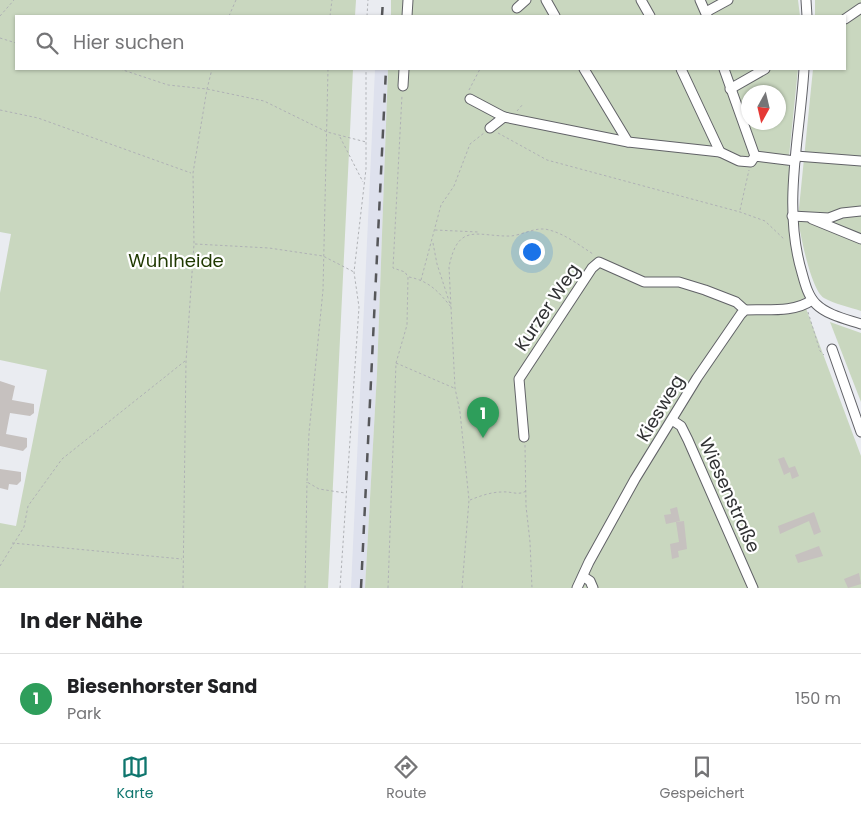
<!DOCTYPE html>
<html lang="de">
<meta charset="utf-8">
<style>
body{margin:0;font-family:Poppins,sans-serif;background:#f6f6f6;color:#202124}
.compass{position:absolute;left:741px;top:85px;width:45px;height:45px;border-radius:50%;background:#fff;box-shadow:0 1px 4px #0004;rotate:188deg}
.you{position:absolute;left:531px;top:251px;width:18px;height:18px;margin:-12px;border:4px solid #fff;border-radius:50%;background:#1a73e8;box-shadow:0 0 0 8px #1a73e833}
.badge{display:grid;place-items:center;width:32px;height:32px;border-radius:50%;background:#0f766e;color:#fff;font-size:16px;font-weight:700}
.pin{position:absolute;translate:-50% -41px;filter:drop-shadow(0 1px 2px #0008)}
.pin::after{content:'';position:absolute;top:26px;width:18px;height:15px;background:inherit;clip-path:polygon(0 0,100% 0,50% 100%)}
.list{margin:0;padding:0;list-style:none}
h2{display:flex;justify-content:space-between;align-items:center;height:65px;margin:0;padding:0 20px;font-size:21px}
h2 small{font-size:16px;font-weight:400;color:#757577}
.list li{display:grid;grid-template-columns:32px 1fr auto;gap:15px;align-items:center;box-sizing:border-box;height:90px;padding:0 20px;border-top:1px solid #e0e0e0}
.list b{display:block;font-size:19px;white-space:nowrap}
.list p{margin:0;font-size:16px;white-space:nowrap;color:#757577}
.list em{font-size:16px;font-style:normal;color:#757577}
.icon{flex:none;width:28px;height:28px;fill:none;stroke:currentColor;stroke-width:2;stroke-linecap:round;stroke-linejoin:round}
.map{position:relative;flex:none;width:861px;height:588px;overflow:hidden}
.search{position:absolute;background:#fff;box-shadow:0 1px 4px #0004;left:15px;right:15px;top:15px;height:55px;display:flex;align-items:center;gap:12px;box-sizing:border-box;padding:0 18px;border-radius:0px;color:#757577;font-size:19px}
.sheet{height:155px;background:#fff}
nav{display:flex;justify-content:space-around;align-items:center;box-sizing:border-box;height:70px;border-top:1px solid #e0e0e0;background:#fff;font-size:14px;color:#757577}
nav a{display:grid;justify-items:center;gap:2px}
nav .on{color:#0f766e}
.map>svg:first-child{display:block}
</style>
<div class="map">
<svg width="861" height="588" viewBox="0 0 861 588">
<rect width="100%" height="100%" fill="#eaecf1"/>
<!-- built -->
<path fill="#dee1ed" d="M375,69H388L377,373L365,588H351Z"/>
<!-- green -->
<g fill="#c9d7bf" fill-rule="evenodd">
<path d="M0,0H356L355,16H16V69H353L328,588H0V523L16,526L47,370L0,360V293L11,234L0,232Z"/>
<path d="M391,0H798L800,16H391Z"/>
<path d="M815,0H861V311C850,307 834,304 824,298C811,290 800,234 798,218L813,69H845V16H815Z"/>
<path d="M388,69H798L788,166L790,167C786,213 789,254 805,298L804,303L861,456V588H365L377,373ZM748,92H778V122H748Z"/>
<path d="M830,322L861,333V402Z"/>
</g>
<!-- building -->
<g fill="#c6c1bf">
<path d="M0,381L15,386L12,400L34,404V413L30,416L10,413L6,434L27,438V447L23,451L0,446Z"/>
<path d="M784,457L789,468L795,466L799,476L792,479L790,472L784,475L778,459Z"/>
<path d="M0,469L21,472V481L17,485L9,484L8,490L0,488Z"/>
<path d="M677,507L680,521L666,524L664,515L671,514L670,509Z"/>
<path d="M814,512L821,532L814,535L809,521L780,534L778,526Z"/>
<path d="M684,521L687,549L678,551L679,557L672,559L670,544L679,542L676,522Z"/>
<path d="M819,546L823,556L798,563L795,555Z"/>
<path d="M859,573L861,584L848,588L844,579Z"/>
</g>
<g fill="none" stroke-linecap="round" stroke-linejoin="round">
<defs>
<g id="minor">
<path d="M546,0L555,16"/>
<path d="M641,0L650,16"/>
<path d="M700,0L707,16"/>
<path d="M806,0L807,16"/>
<path d="M517,8L526,0"/>
<path d="M706,12L728,0"/>
<path d="M407,16L408,0"/>
<path d="M845,19L861,8"/>
<path d="M584,69L628,142"/>
<path d="M681,69L720,152"/>
<path d="M724,69L755,156"/>
<path d="M804,69C800,137 782,206 802,273C805,284 808,296 816,304C827,315 846,319 861,324"/>
<path d="M403,86L404,69"/>
<path d="M730,89L765,69"/>
<path d="M470,99L504,117"/>
<path d="M490,128L504,117L628,142L720,152L739,161L751,162L755,156L795,161"/>
<path d="M796,156L861,161"/>
<path d="M792,216L829,218L842,213L861,211"/>
<path d="M812,219L861,239"/>
<path d="M832,349L861,432"/>
<path d="M672,420L681,426L688,440L753,588"/>
<path d="M524,437L519,379L592,268L599,262L644,282H679L705,290L736,302L745,310"/>
<path d="M584,577L590,581L593,588"/>
<path d="M577,588L589,562L635,479L697,378L741,314L745,310C767,309 794,313 812,300"/>
</g>
</defs>
<!-- minor casing -->
<use href="#minor" stroke="#616267" stroke-width="11"/>
<!-- path -->
<g stroke="#afb1b5" stroke-width="1" stroke-dasharray="2.5 2.5" stroke-linecap="butt">
<path d="M0,16L14,0"/>
<path d="M229,16L236,0"/>
<path d="M330,16L332,0"/>
<path d="M367,16L368,0"/>
<path d="M0,38L16,43"/>
<path d="M120,69L168,85L207,89L264,101L327,132L366,142"/>
<path d="M328,69L323,290L309,433L307,482L319,489L345,493"/>
<path d="M469,90L480,69"/>
<path d="M0,110L38,118L191,173"/>
<path d="M517,111L523,104"/>
<path d="M498,133L547,160L740,212L765,221L785,240"/>
<path d="M340,137L363,182"/>
<path d="M740,210L749,170"/>
<path d="M435,230L478,232"/>
<path d="M433,243L437,264L450,304"/>
<path d="M195,244L269,248L323,256L354,272"/>
<path d="M409,277C429,281 438,291 451,307"/>
<path d="M421,280L441,205L454,186L470,144L484,133"/>
<path d="M808,312L820,351L824,355"/>
<path d="M396,363L454,388"/>
<path d="M525,445L526,506L530,542L532,588"/>
<path d="M470,500C480,496 491,492 502,492C511,491 518,496 526,491"/>
<path d="M12,543L182,559"/>
<path d="M0,566L24,527L28,506L62,459L185,361"/>
<path d="M183,588L186,361L194,244L193,173L207,89L212,69"/>
<path d="M305,588L307,482"/>
<path d="M340,588L359,307L354,272L366,169V69"/>
<path d="M388,588L396,363L407,325L408,277L405,272L393,268L402,95"/>
<path d="M462,588L469,500L460,412L455,388L449,267C458,221 478,237 511,236C522,235 537,226 549,230C565,234 579,245 593,254"/>
</g>
<!-- minor -->
<use href="#minor" stroke="#fff" stroke-width="9"/>
<!-- rail -->
<g stroke="#56575a" stroke-width="2.5" stroke-dasharray="9 9" stroke-linecap="butt">
<path d="M382,16L383,0"/>
<path d="M361,588L386,69"/>
</g>
</g>
<g text-anchor="middle" dominant-baseline="central" stroke-width="4.5" stroke-linejoin="round" paint-order="stroke">
<!-- park labels -->
<g font-size="18" fill="#1f3901" stroke="#fff">
<text x="176" y="260">Wuhlheide</text>
</g>
<!-- street labels -->
<g font-size="18" fill="#313234" stroke="#fff">
<text transform="translate(547 307) rotate(-56)">Kurzer Weg</text>
<text transform="translate(660 408) rotate(-59)">Kiesweg</text>
<text transform="translate(730 495) rotate(66)">Wiesenstraße</text>
</g>
</g>
</svg>
<svg class="compass" viewBox="-18 -18 36 36"><path d="M0-13l5 13h-10z" fill="#e53935"/><path d="M0 13l5-13h-10z" fill="#757577"/></svg>
<div class="you"></div>
<div class="pin badge" style="left:483px;top:438px;background:#2e9e5b">1</div>
<div class="search"><svg class="icon" aria-label="search" viewBox="0 0 24 24"><circle cx="10" cy="10" r="6"/><path d="M15 15l6 6"/></svg>Hier suchen</div>
</div>
<section class="sheet">
<h2>In der Nähe<small></small></h2>
<ul class="list">
<li><span class="badge" style="background:#2e9e5b">1</span><div><b>Biesenhorster Sand</b><p>Park</p></div><em>150 m</em></li>
</ul>
</section>
<nav>
<a class="on"><svg class="icon" aria-label="map" viewBox="0 0 24 24"><path d="M3 6l6-2 6 2 6-2v14l-6 2-6-2-6 2zM9 4v14M15 6v14"/></svg>Karte</a>
<a><svg class="icon" aria-label="directions" viewBox="0 0 24 24"><path d="M12 3l9 9-9 9-9-9zM9 14v-3h6M13 9l2 2-2 2"/></svg>Route</a>
<a><svg class="icon" aria-label="saved" viewBox="0 0 24 24"><path d="M7 4h10v16l-5-4-5 4z"/></svg>Gespeichert</a>
</nav>
